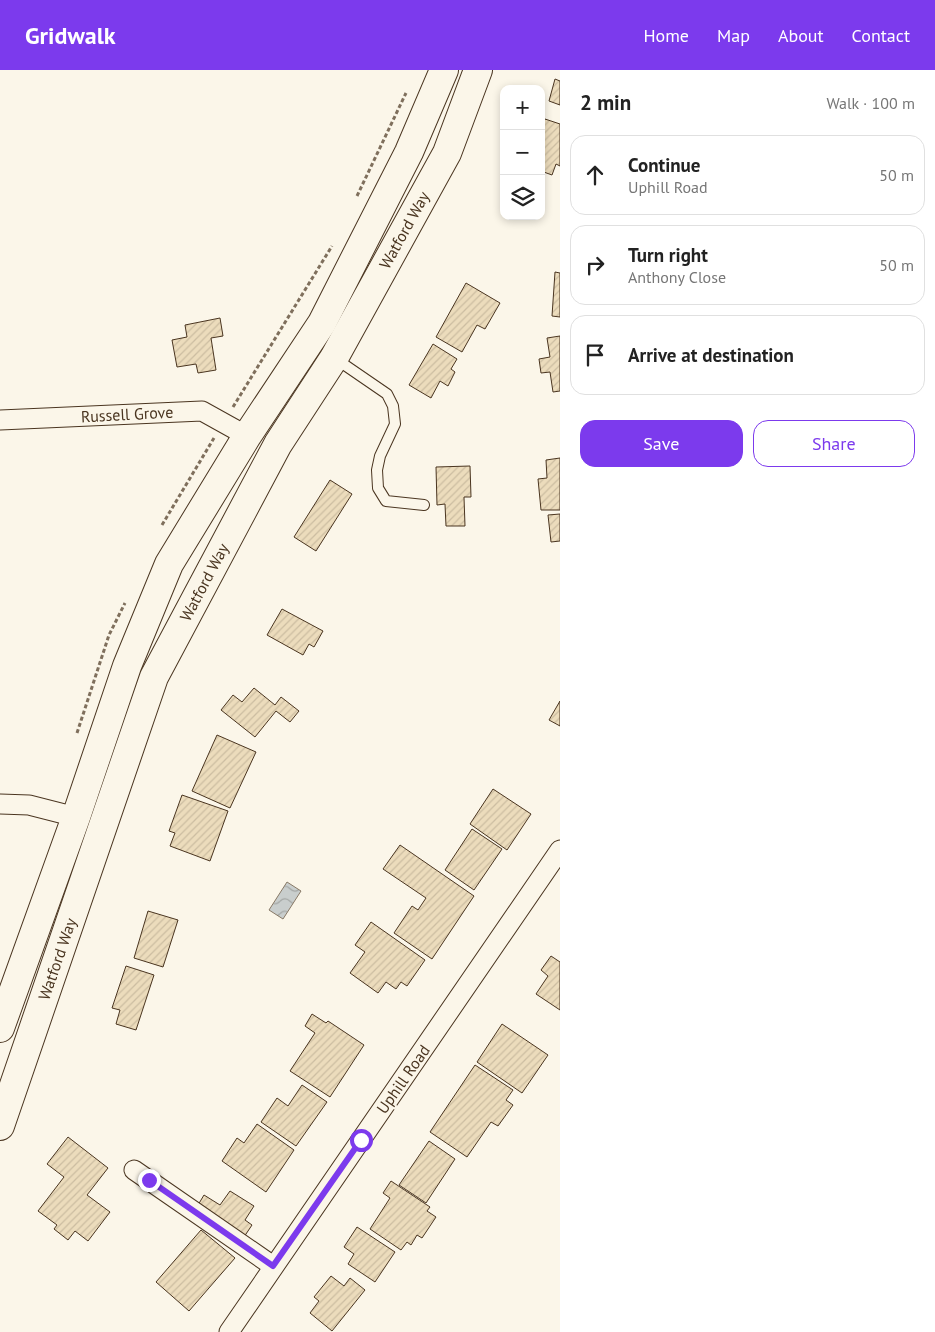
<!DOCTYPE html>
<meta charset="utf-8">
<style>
body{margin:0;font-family:"PT Sans",sans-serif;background:#f6f6f6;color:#222}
.controls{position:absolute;right:15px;top:15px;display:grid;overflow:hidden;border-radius:10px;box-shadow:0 2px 8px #0003}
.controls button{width:45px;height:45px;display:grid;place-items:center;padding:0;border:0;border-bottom:1px solid #e0e0e0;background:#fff;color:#222;font:25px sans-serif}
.stop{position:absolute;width:15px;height:15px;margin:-11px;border:4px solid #7c3aed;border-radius:50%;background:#fff}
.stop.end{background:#7c3aed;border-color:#fff;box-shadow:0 1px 5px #0008}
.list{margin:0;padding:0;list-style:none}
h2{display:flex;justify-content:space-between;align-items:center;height:65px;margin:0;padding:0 20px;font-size:21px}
h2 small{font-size:16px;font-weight:400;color:#767676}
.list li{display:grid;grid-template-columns:32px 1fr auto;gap:15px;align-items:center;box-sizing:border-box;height:80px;margin:0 10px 10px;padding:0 10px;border:1px solid #e0e0e0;border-radius:15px}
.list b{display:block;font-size:19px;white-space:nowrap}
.list p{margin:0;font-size:16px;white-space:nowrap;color:#767676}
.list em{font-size:16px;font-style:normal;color:#767676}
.actions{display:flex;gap:10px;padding:15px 20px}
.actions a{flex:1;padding:11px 0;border:1px solid #7c3aed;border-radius:15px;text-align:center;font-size:18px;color:#7c3aed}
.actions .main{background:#7c3aed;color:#fff}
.icon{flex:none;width:28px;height:28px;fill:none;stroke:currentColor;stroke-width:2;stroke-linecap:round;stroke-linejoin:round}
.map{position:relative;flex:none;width:560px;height:1262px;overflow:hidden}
header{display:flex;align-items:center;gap:30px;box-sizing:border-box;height:70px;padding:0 25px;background:#7c3aed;color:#fff}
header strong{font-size:24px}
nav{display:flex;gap:28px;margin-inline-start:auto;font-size:18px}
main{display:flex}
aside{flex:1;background:#fff}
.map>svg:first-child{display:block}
</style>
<header>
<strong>Gridwalk</strong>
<nav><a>Home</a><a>Map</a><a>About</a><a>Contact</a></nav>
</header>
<main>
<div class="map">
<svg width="560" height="1262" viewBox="0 0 560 1262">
<defs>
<pattern id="water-waves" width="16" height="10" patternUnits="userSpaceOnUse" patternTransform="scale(1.25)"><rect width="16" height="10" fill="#c9cecd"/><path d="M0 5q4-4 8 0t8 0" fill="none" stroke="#a5a8a6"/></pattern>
<pattern id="building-hatch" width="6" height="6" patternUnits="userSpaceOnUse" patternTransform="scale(1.25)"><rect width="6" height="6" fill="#ecdcbc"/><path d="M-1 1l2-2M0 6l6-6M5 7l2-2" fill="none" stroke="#ccbda1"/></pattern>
</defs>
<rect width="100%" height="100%" fill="#fbf6e9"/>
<!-- water -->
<path fill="url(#water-waves)" stroke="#887966" d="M287,812L301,821L283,849L269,840Z"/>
<!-- building -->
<g fill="url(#building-hatch)" stroke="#4a3520">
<path d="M555,9L560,11V35L549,31Z"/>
<path d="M545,49L560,54V96L556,94L552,105L541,101V59Z"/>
<path d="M555,202L560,203V247L552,246Z"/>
<path d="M466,213L500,233L485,259L477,255L462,282L436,267Z"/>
<path d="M220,248L223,266L211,268L216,300L198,303L196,294L177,297L172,270L187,267L185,255Z"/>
<path d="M560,266V321L553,322L550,302L541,303L539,289L550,287L547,268Z"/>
<path d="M433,274L457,289L451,299L455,302L448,316L440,311L431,328L409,315Z"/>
<path d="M560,388V440H541L538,409L547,408L546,390Z"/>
<path d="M470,396L471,427H464L465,456H446L445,434L437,435L436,397Z"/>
<path d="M330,410L352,424L316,481L294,467Z"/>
<path d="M560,444V471L551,472L548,445Z"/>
<path d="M282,539L323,561L314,577L309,574L303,585L267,565Z"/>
<path d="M254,618L275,635L281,627L299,641L290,652L276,641L255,667L221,640L233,625L242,632Z"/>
<path d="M560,631V656L549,650Z"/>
<path d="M217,665L256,682L230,738L192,721Z"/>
<path d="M493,719L531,744L507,780L470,754Z"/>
<path d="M182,725L228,741L210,791L170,776L175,763L169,761Z"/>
<path d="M472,759L502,779L474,820L445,800Z"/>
<path d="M400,775L474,826L432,889L394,863L412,836L418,840L426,828L383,799Z"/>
<path d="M148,841L178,850L163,897L134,888Z"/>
<path d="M371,852L425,890L407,916L401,912L396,919L386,912L378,923L350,903L365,882L355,875Z"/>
<path d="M551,886L560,892V940L536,924L548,906L541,900Z"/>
<path d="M126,896L154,905L136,960L116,954L120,940L112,938Z"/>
<path d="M312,944L326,953L328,951L364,975L330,1027L290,1001L315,963L305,956Z"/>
<path d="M502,954L548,985L522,1023L477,992Z"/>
<path d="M475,995L513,1020L506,1030L513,1035L498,1056L491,1052L467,1087L430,1062Z"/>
<path d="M302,1015L327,1032L296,1076L261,1052L277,1028L288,1036Z"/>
<path d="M257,1054L294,1080L266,1122L222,1091L237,1068L244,1073Z"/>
<path d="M68,1067L108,1098L87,1125L110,1142L88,1171L75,1161L68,1170L54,1159L57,1155L38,1141L64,1107L47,1094Z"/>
<path d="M429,1071L455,1089L426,1133L399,1115Z"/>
<path d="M391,1111L430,1137L427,1141L436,1147L422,1168L417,1165L411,1175L407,1172L401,1180L370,1159L390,1128L383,1123Z"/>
<path d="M230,1121L254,1136L245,1150L252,1155L242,1170L195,1140L204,1125L220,1135Z"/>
<path d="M357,1157L395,1182L375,1212L348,1194L354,1184L344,1177Z"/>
<path d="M201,1160L235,1188L189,1241L156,1212Z"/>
<path d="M331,1206L344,1216L350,1208L365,1220L332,1261L310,1243L319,1231L314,1227Z"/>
</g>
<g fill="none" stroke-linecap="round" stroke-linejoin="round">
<defs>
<path id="service" d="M336,289L387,324L393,336L395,354L380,386L377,400L378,418L386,431L424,435"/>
<g id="minor">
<path d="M0,350L202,341L247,366"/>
<path d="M0,734L29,735L76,747"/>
<path d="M134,1100L273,1196"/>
<path d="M229,1262L560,780"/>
</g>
<g id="trunk">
<path d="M0,958L76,747L127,596L169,494L247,366L322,253L409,82L444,0"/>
<path d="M0,1056L154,607L278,374L334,288L447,83L478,0"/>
</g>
</defs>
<!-- service casing -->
<use href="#service" stroke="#4a3520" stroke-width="12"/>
<!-- minor casing -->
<use href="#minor" stroke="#4a3520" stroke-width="21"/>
<!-- trunk casing -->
<use href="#trunk" stroke="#4a3520" stroke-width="30"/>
<!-- path -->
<g stroke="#7f6f5c" stroke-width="3" stroke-dasharray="4 2.5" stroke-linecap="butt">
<path d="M357,126L406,23"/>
<path d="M233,337L332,176"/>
<path d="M162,455L214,368"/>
<path d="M77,663L109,565L125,533"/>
</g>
<!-- service -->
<use href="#service" stroke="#fbf6e9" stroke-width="10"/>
<!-- minor -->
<use href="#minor" stroke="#fbf6e9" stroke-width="19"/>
<!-- trunk -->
<use href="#trunk" stroke="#fbf6e9" stroke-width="28"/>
</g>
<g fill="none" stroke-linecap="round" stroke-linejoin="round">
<!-- route -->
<path stroke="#7c3aed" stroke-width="6" d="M149,1110L273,1196L361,1070"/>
</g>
<g text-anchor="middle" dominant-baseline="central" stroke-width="4" stroke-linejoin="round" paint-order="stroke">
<!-- street labels -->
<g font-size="16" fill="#4a3520" stroke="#fbf6e9">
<text transform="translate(404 160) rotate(-61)">Watford Way</text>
<text transform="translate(127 344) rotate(-3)">Russell Grove</text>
<text transform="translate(204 512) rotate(-62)">Watford Way</text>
<text transform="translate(57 889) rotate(-71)">Watford Way</text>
<text transform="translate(403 1009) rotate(-55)">Uphill Road</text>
</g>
</g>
</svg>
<div class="controls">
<button>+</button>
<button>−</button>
<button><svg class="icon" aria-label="layers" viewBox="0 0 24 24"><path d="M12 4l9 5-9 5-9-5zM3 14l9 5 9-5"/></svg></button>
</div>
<div class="stop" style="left:361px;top:1070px"></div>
<div class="stop end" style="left:149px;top:1110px"></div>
</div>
<aside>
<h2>2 min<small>Walk · 100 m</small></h2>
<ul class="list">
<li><svg class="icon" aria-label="ahead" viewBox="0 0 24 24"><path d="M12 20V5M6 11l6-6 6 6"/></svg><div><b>Continue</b><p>Uphill Road</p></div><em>50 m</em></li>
<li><svg class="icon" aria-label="right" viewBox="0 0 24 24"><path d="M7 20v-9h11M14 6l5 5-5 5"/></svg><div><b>Turn right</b><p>Anthony Close</p></div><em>50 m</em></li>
<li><svg class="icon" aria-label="arrive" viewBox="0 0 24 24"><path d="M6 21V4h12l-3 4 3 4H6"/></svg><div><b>Arrive at destination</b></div></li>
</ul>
<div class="actions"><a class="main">Save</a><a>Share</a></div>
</aside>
</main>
